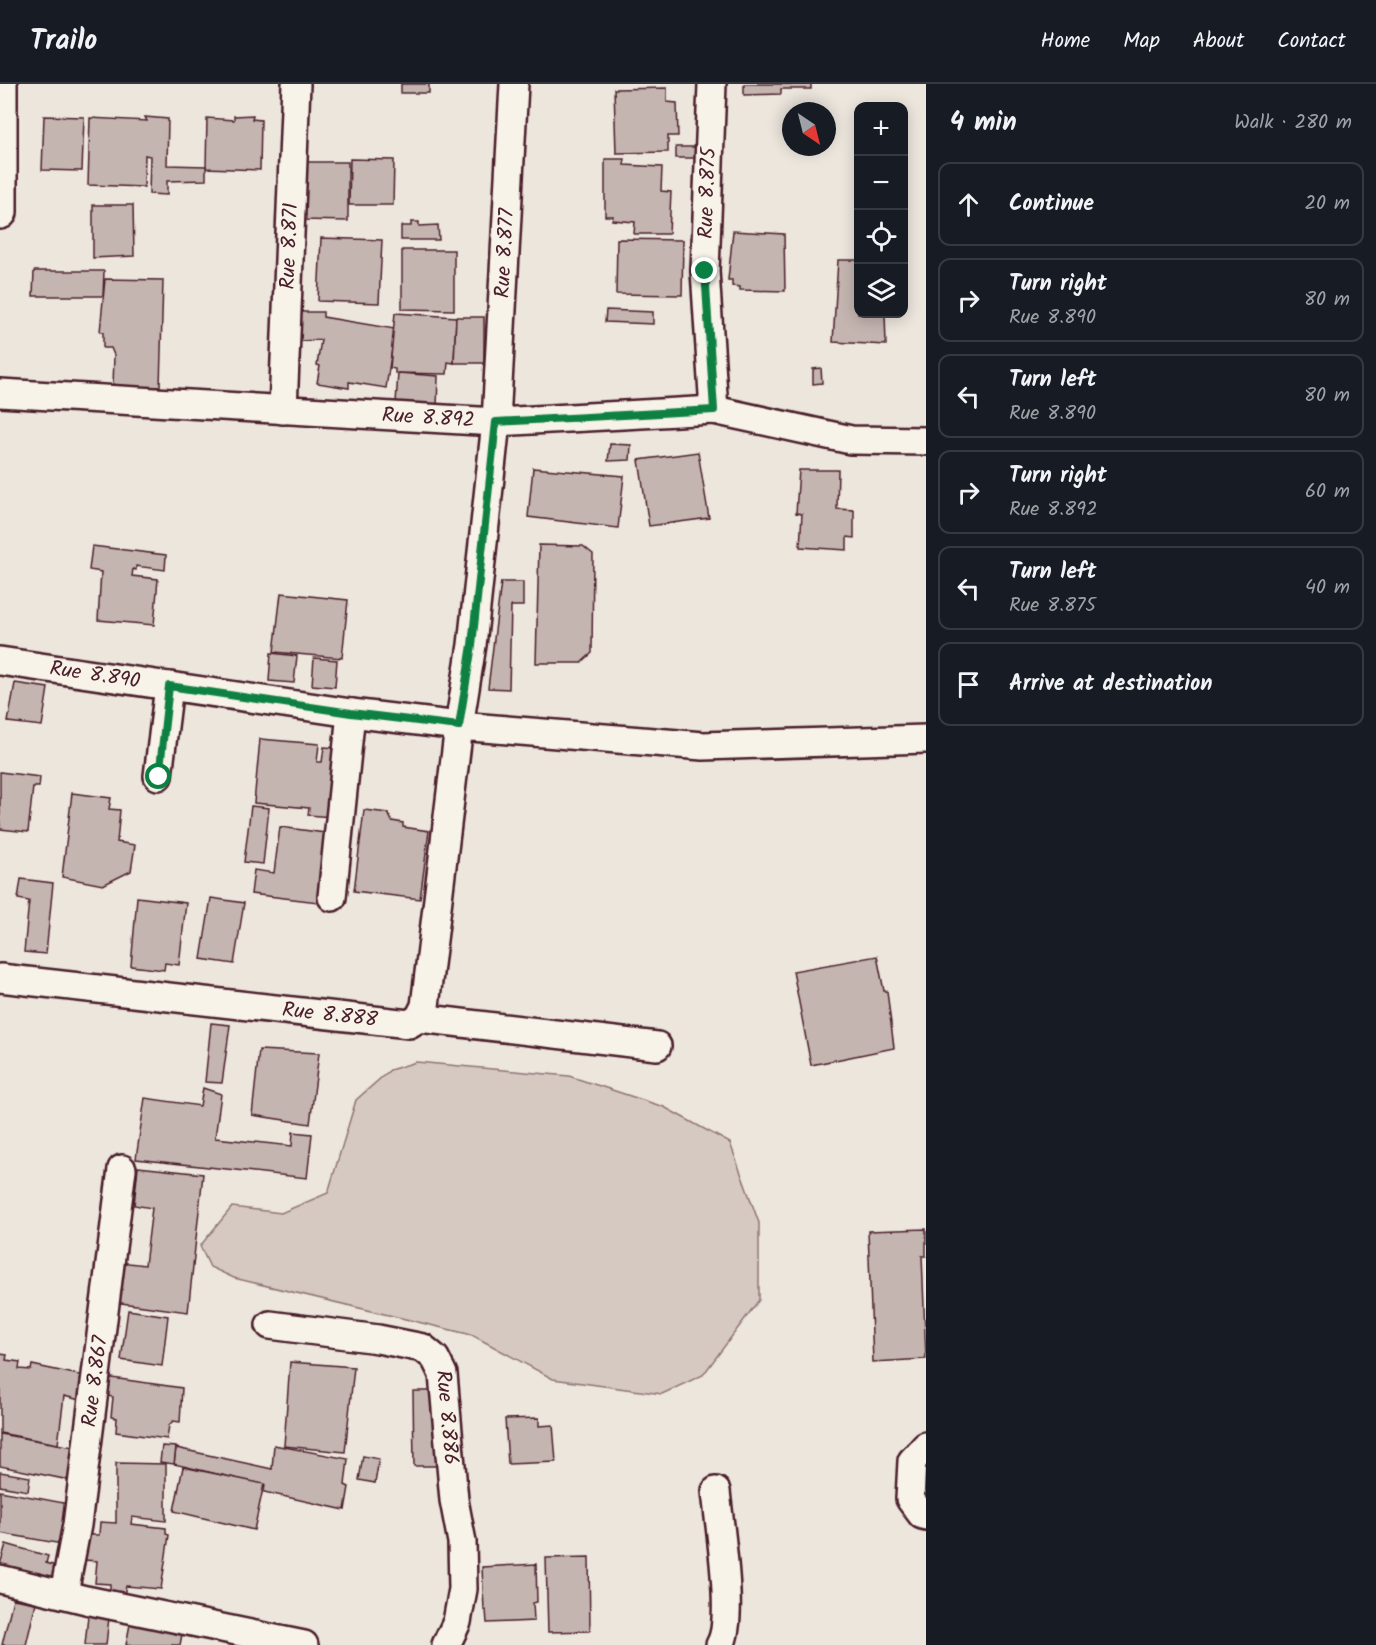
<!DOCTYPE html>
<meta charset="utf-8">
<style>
body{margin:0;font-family:Kalam,sans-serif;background:#242831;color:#f1f3f6}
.controls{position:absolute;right:18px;top:18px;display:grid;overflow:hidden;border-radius:12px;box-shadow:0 3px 15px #0003}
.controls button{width:54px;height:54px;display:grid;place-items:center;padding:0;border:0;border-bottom:2px solid #363941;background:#171b24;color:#f1f3f6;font:30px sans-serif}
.compass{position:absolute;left:782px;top:18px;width:54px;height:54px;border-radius:50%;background:#171b24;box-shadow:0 3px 15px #0003;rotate:145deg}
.stop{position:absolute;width:18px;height:18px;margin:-14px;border:4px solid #0b8043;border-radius:50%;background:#fff}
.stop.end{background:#0b8043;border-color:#fff;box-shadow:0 2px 6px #0008}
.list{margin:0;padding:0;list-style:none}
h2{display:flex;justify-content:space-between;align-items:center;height:78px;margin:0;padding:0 24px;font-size:26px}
h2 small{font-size:20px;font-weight:400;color:#9ea1a6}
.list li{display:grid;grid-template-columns:39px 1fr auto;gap:18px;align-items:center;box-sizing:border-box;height:84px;margin:0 12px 12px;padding:0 12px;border:2px solid #363941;border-radius:12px}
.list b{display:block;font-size:22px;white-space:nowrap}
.list p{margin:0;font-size:20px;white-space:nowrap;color:#9ea1a6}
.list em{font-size:20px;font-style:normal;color:#9ea1a6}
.icon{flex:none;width:33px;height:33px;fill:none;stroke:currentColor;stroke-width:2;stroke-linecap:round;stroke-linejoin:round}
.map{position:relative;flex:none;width:926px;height:1561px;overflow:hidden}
header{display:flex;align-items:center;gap:36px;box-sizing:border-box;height:84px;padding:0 30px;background:#171b24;border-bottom:2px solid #363941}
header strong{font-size:28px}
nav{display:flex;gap:33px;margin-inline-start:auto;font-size:21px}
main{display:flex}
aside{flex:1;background:#171b24}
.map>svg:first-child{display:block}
</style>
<header>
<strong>Trailo</strong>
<nav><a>Home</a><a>Map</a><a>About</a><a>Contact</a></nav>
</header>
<main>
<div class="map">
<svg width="926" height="1561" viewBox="0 0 926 1561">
<rect width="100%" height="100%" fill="#ece6dd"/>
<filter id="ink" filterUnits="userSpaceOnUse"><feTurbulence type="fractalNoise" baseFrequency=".0167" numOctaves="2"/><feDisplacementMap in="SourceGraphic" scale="12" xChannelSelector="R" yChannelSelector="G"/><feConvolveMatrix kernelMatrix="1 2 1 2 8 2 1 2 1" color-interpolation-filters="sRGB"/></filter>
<g filter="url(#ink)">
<!-- green -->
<path fill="#d5c9c2" stroke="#907476" stroke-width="1.5" d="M416,978L569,992L664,1023L730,1059L759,1139V1216L703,1291L662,1310L553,1295L472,1251L234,1194L210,1183L200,1162L232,1123L281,1129L328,1109L356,1016L390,986Z"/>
<!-- building -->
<g fill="#c4b5b0" stroke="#4a1f2b" stroke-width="1.5">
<rect x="401" y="0" width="28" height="9"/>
<path d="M744,0H811V5H781V10L744,11Z"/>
<path d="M667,4V18L677,19L678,52H668V68L616,69L614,5Z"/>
<path d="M253,31L252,35L261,36L260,86L206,84L207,34L234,36V32Z"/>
<path d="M44,32L84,33L82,87L42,86Z"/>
<path d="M145,33L168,35L167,81L206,82V96L167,97V111L149,110L150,72L145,71L144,103L88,101L90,34L147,37Z"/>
<rect x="676" y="63" width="20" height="11"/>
<path d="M350,75L394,76L393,121H349Z"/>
<path d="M605,75H625L624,81L662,83L661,107L671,108L669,150H634L635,138L612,136L613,132H605Z"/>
<path d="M303,78H348V137L303,136Z"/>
<path d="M93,121H133L134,172L93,174Z"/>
<path d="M411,138H419V142L438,141L439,156H401V142H411Z"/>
<path d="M733,147L784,150L785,207L740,206V203L732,202V196H728Z"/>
<path d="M321,154L382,156L379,219L318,217Z"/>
<path d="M617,155L683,156L682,211L616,210Z"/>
<path d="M402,166H454V226L402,225Z"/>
<path d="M838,176H858V230H885L886,261L833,258Z"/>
<path d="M34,187H104L103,212H33Z"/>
<path d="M105,195L163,196L160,303H113L114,271L111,264H103V248H100Z"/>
<path d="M606,226L653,228V240L605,238Z"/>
<path d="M299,228H323V233L395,245L386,304L349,298V304L317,299L320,282L317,281L321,256L298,257Z"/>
<path d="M395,229L456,233L454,279L448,278L447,290L395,289V285L390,284Z"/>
<path d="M456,233H484V279H454Z"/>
<path d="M821,284L822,299L813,300V285Z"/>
<path d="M398,289L438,292L437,323L396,319Z"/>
<path d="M610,360L631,361L630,376L608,377Z"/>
<path d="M698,368L709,434L649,442L639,376Z"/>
<path d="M533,384L624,392L618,444L528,433Z"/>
<path d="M799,386H838L837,425L854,426V454L847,453V466L800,463L802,430L796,429Z"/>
<path d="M539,461L583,462L593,470L592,569L581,579H536Z"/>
<path d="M92,462L166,471L165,486L136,482V486L133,485L132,492L158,495L154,541L98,536L101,488L89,486Z"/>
<path d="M501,498H523V522H511L509,605L488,604Z"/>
<path d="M281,509L348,516L342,574L274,568Z"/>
<path d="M271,569L297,572L294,599L269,597Z"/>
<path d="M314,574L337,576L335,603L312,601Z"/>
<path d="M15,599L48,604L42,642L8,638Z"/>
<path d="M260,655L319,660L317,678H322L324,663L338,664L332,733L308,731L309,724L254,719Z"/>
<path d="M0,688L40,693L39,703H33L28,748L0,745Z"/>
<path d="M72,709L111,714L109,725L120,726L117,758L135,761L131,787L103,801L62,793Z"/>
<path d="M251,722L269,724L263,780L244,778Z"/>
<path d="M364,726L388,729L392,737L403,739V743L429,747L420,815L354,807Z"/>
<path d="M280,743L325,749L318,818L251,810L254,786L274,789Z"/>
<path d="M21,795L53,799L46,870L24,868L29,817L18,815Z"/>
<path d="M137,813L186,819L179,881L165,879L164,886L131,882Z"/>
<path d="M211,814L244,819L234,880L201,875Z"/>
<path d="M877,872L884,907H887L894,964L811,981L793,887Z"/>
<path d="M211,939L230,941L222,999L205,998Z"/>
<path d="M259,966L319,969L310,1040L252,1031Z"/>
<path d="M203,1004L221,1010L215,1054L292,1062L293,1048L312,1050L307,1094L136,1075L145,1014L200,1022Z"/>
<path d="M138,1083L203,1090L188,1228L114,1218L120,1178L145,1181L152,1124L134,1121Z"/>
<path d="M926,1145V1172H922L926,1275L873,1278L868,1147Z"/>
<path d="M128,1226L168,1232L162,1282L121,1276Z"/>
<path d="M0,1270L7,1271L6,1276L20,1278L19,1285L31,1286L32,1281L84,1292L80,1316L64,1312L58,1360L0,1349Z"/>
<path d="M290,1278L354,1283L345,1368L284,1362Z"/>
<path d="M105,1293L182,1304L180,1338L173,1337L169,1341L167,1355L116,1348L117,1334L111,1333L113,1313L103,1311Z"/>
<path d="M413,1307H439L440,1382H414Z"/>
<path d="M539,1334V1342L553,1341L556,1378L508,1380L505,1335Z"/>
<path d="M0,1350L74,1363L69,1396L0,1382Z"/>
<path d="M274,1361L348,1375L345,1401L349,1403L345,1426L264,1408L265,1401L174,1380L176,1364L272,1385Z"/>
<path d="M162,1362L176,1363L174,1380L160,1378Z"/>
<path d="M363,1372L379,1375L375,1399L359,1396Z"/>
<path d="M116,1379L166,1380V1437L132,1433L131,1440L166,1444V1450L169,1451L161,1505L126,1502L124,1511L110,1508V1500L95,1499L97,1477L84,1476L87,1451H99L100,1438L116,1439Z"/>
<path d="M183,1383L264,1400L254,1446L174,1427Z"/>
<path d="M0,1388L30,1393L28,1407L0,1402Z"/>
<path d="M0,1407L69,1420L62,1460L0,1449Z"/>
<path d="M6,1460L48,1472L46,1479L59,1483L55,1498L0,1481Z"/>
<path d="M589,1473L590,1547L548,1548L546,1474Z"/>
<path d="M536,1480L537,1518L533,1519L534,1537L487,1539L486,1526H484L482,1483Z"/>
<path d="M13,1515L36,1519L26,1561H2Z"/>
<path d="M89,1522L110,1524L106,1561H85Z"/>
<path d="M131,1535L183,1545L180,1561H126Z"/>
</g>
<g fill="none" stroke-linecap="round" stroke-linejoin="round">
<defs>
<g id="minor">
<path d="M712,0L705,187L714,326"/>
<path id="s1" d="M0,309L496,338L714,326L851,356L926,357"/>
<path id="s2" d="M283,326L296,0"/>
<path id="s3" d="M0,577L351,629L459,642L472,561L496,338L514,0"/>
<path d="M158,692L169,602"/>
<path d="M332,813L351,629"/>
<path id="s4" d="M0,894L409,940L419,934L657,962"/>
<path d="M419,934L425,922L459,642L703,662L926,655"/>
<path id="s5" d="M270,1241L378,1255L423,1264L435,1274L443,1290L454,1416L462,1458L463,1505L457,1538L446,1561"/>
<path d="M926,1362L912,1377L910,1415L922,1431L926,1432"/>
<path d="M716,1407C719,1440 735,1536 720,1561"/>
<path d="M0,1495L86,1516L304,1561"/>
<path id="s6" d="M64,1509L77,1441L122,1085"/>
</g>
<path id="major" d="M0,128V0"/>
</defs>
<!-- minor casing -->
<use href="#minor" stroke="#4a1f2b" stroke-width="32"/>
<!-- major casing -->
<use href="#major" stroke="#4a1f2b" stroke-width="38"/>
<!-- minor -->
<use href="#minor" stroke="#f7f3e8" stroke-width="27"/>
<!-- major -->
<use href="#major" stroke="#f7f3e8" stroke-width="33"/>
</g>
</g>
<g fill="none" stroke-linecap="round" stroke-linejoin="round" filter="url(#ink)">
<!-- route -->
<path stroke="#0b8043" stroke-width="8" d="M159,693L169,602L351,629L459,642L472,561L496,338L714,326L705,187"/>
</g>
<g text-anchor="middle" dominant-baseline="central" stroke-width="4.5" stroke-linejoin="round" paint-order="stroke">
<!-- street labels -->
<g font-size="21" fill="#4a1f2b" stroke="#f7f3e8">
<text transform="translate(708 109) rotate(-88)">Rue 8.875</text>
<text stroke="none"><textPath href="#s2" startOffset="164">Rue 8.871</textPath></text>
<text stroke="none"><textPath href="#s3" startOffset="939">Rue 8.877</textPath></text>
<text stroke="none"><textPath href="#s1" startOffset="429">Rue 8.892</textPath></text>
<text stroke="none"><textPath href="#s3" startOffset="96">Rue 8.890</textPath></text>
<text stroke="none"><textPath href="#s4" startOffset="332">Rue 8.888</textPath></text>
<text stroke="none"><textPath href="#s6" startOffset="214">Rue 8.867</textPath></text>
<text stroke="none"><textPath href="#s5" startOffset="232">Rue 8.886</textPath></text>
</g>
</g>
</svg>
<div class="controls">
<button>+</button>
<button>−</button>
<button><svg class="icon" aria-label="locate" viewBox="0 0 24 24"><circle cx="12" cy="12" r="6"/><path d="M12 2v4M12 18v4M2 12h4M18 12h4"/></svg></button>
<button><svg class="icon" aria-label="layers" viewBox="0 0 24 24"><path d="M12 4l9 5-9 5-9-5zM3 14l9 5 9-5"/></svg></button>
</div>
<svg class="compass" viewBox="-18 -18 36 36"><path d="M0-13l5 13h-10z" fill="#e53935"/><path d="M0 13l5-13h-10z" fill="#9ea1a6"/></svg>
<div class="stop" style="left:159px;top:693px"></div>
<div class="stop end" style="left:705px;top:187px"></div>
</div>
<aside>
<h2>4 min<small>Walk · 280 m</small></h2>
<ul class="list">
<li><svg class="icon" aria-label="ahead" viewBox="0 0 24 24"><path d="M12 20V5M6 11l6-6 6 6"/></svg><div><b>Continue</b></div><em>20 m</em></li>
<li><svg class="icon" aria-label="right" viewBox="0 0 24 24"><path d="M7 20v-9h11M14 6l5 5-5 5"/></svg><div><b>Turn right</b><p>Rue 8.890</p></div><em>80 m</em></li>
<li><svg class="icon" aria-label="left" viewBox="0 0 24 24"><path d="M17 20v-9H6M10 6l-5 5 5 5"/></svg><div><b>Turn left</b><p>Rue 8.890</p></div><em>80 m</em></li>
<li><svg class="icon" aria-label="right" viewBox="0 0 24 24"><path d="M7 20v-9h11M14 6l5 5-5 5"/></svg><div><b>Turn right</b><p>Rue 8.892</p></div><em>60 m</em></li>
<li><svg class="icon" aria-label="left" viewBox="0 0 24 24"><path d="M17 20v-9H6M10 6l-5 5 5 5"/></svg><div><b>Turn left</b><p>Rue 8.875</p></div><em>40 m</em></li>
<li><svg class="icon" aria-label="arrive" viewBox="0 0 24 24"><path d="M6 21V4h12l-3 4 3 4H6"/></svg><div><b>Arrive at destination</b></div></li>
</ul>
</aside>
</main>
